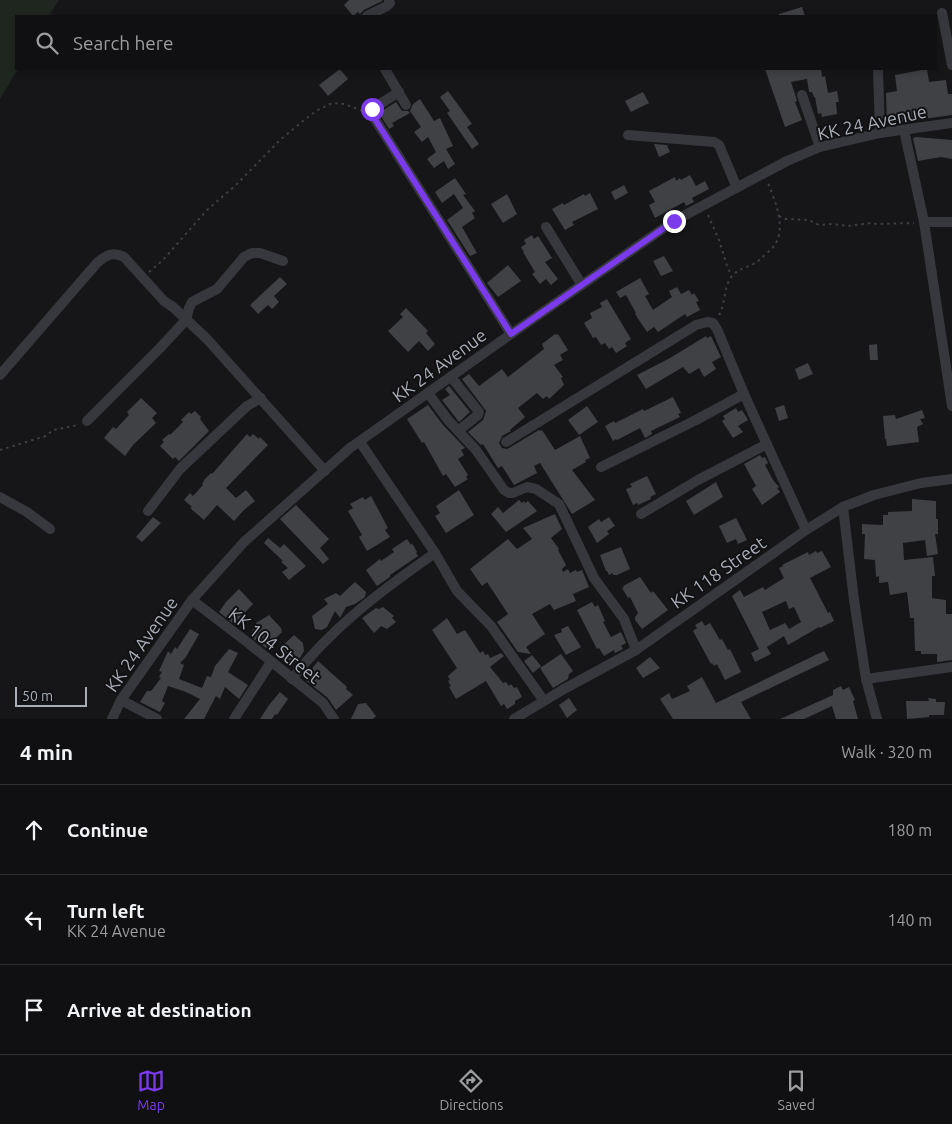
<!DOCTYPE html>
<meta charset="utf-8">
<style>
body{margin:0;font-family:Ubuntu,sans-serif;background:#1e1e20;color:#f1f3f6}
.scale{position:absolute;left:15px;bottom:12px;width:72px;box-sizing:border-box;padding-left:5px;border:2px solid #a8adb8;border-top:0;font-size:14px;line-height:18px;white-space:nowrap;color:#a8adb8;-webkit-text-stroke:4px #111113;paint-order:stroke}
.stop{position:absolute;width:15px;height:15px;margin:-11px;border:4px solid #7c3aed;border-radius:50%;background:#fff}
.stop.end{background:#7c3aed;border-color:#fff;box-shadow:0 1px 5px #0008}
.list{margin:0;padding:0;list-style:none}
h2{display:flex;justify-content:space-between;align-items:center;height:65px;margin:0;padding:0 20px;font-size:21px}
h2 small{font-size:16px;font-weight:400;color:#9c9d9f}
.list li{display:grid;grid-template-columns:32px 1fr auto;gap:15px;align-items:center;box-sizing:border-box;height:90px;padding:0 20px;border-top:1px solid #303032}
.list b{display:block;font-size:19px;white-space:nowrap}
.list p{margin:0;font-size:16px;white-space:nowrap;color:#9c9d9f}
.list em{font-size:16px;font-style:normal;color:#9c9d9f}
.icon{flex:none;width:28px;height:28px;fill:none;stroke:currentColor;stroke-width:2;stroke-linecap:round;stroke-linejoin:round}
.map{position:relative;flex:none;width:952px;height:719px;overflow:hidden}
.search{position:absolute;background:#101012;box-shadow:0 2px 8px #0003;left:15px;right:15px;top:15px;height:55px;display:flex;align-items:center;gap:12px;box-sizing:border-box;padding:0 18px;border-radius:0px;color:#9c9d9f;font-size:19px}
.sheet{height:335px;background:#101012}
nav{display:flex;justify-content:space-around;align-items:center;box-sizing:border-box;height:70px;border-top:1px solid #303032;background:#101012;font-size:14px;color:#9c9d9f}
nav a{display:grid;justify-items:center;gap:2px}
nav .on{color:#7c3aed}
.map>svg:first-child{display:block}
</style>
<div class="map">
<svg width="952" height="719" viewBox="0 0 952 719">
<rect width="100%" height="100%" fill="#161618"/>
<!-- green -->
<path fill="#1e261f" d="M0,0H59L49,16H16V69H18L0,99Z"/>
<!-- building -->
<g fill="#404145" fill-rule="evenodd">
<path d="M349,0H382V1L364,10L360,14L358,12L353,16L344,5Z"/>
<path d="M802,7L805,16H779V14Z"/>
<path d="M340,69L348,79L328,96L319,85Z"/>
<path d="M765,69H821L822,77L825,76L828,93L837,91L839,102H836L837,114L822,117L821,113L818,114L815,97H814L812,92H809L807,79L791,82L795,94L797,101L795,102L802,120L785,127Z"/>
<path d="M927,69L929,82L946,80L948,94H952V115L887,124L886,93L897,91L895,75Z"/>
<path d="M448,91L472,124L467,127L479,144L472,149L447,113L450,111L440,97Z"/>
<path d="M643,92L649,103L631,112L625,101Z"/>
<path d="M420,99L434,121L440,118L453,146L446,149L455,164L448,169L444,161L434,168L427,159L436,152L428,137L422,142L414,132L421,127L410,111L413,104Z"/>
<path d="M396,102L402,111H408L410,113L392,123L394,126L389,129L379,113Z"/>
<path d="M916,137L952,140V159L941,157L918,161L913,138Z"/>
<path d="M654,144L667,145L670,152L659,157Z"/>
<path d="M690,175L696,186L705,181L709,189L692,198L694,202L686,206L684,202L655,218L649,205L655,202L649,191L675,177L676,181L680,178L681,180Z"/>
<path d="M455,178L466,194L463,195L475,211L472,213L475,218L462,227L477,253L470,256L447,220L463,208L454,194L442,203L435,192Z"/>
<path d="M624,185L628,193L615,200L611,192Z"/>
<path d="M590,193L598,209L572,222L574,225L565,230L552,209L563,203L564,205L584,194L585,196Z"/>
<path d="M507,194L517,214L503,223L491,204Z"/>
<path d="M532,235L534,239L538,236L552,258L545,262L558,279L551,285L546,279L540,284L532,274L535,272L523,252H524L521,247L526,244L524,240Z"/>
<path d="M664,256L673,271L661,276L653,261Z"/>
<path d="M508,265L521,281L498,297L487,283Z"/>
<path d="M280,277L287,284L274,296L279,302L272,309L268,305L258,314L250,305Z"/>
<path d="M640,278L649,294L645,296L653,310L672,297L669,291L677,287L681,294L689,290L692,295L694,293L699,301L696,302L700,310L687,317L685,314L658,332L654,327L647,332L635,314L636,313L626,295L620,298L616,292Z"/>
<path d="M607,299L631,339L625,343L627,346L616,353L612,347L609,349L605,343L601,345L596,337L593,338L584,323L592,318L590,313L602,307L600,303Z"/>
<path d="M406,308L428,331L426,333L435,344L428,351L419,341L408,352L388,331L403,317L400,314Z"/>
<path d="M555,334L556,335L558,334L568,350L560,355L563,360L554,365L563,377L561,378L564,385L549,399L547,396L543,399L537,393L518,408L525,417L510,430L511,431L502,436L499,443L502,448L507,449L539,430L540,431L542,430L555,450L580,436L590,458L585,460L586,462L572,470L595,500L572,514L540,463L534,466L537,473L514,485L502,466L498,468L483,444L481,445L468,432L483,420L486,411L462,379L469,374L479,386L502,369L508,377L544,349L542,344Z"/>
<path d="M706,336L707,338L711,336L721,357L712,362L716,369L704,377L699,368L689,374L683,367L646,389L637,375L670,358Z"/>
<path d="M877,344L878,360H870L869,345Z"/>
<path d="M808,363L813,374L799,380L795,369Z"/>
<path d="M449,386L470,412L459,422L442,400L450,395L445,389Z"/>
<path d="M673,397L681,413L678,414L680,417L651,431L652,434L645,438L640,428L617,440L616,439L613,441L605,426L614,421L615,423L643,409L644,411Z"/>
<path d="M141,398L157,413L152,418L156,423L133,445L125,456L104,438L113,427L116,429L129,415L127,412Z"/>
<path d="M428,405L443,425L465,448L461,450L464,455L458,459L468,475L466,477L468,479L455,487L446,474L443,476L424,442L422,443L407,419Z"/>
<path d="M784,405L788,418L779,421L775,408Z"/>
<path d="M587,406L598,422L579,435L568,420Z"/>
<path d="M736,408L738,412L742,410L748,420L738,426L743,432L733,438L722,421L725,419L723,416Z"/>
<path d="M922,410L925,418L920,419L923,424L917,427L919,442L887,446L886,439H885L883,416L895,415L896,419Z"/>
<path d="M195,411L201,417L200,419L209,431L179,461L175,457L173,459L160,446L164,442L162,440L169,434L170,435L183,422L181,420L189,412L191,414Z"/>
<path d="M247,434L250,437L253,434L259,439L260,437L268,445L226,488L236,498L246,490L255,501L244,510L234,521L217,505L204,520L190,508L192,507L184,500L190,493L193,496L203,485L202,484L205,479L211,473L212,474Z"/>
<path d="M760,455L762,458L765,457L768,463L765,465L773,480L779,487L777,488L780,492L762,505L752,489L756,486L744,464Z"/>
<path d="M647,476L656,494L650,497L651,499L638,505L637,503L633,505L626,489L632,487L630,484Z"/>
<path d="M716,482L723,497L694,515L686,501Z"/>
<path d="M459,490L474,515L446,533L435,516L440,513L436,506Z"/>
<path d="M371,496L388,528L385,530L390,537L367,551L359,537L362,535L348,511L353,508L350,504L363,497L365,500Z"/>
<path d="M912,499L936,501V519H938V534H935L938,554L927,556L925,540L903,543L904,560L933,557L935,576H932V598L946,600V614H952V660L937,662V654H921V651H915L914,618H910L907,592L890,595L888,582L879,583V576L876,577L875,560L864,559L865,534H862V524L883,525V515H888V512L912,511Z"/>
<path d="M519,500L522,503L524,501L525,503L528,501L537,511L506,532L491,514L498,507L503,513Z"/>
<path d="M296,505L329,539L320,548L329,559L323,564L280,519Z"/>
<path d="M555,514L562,529L551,538L559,549L558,550L566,565L562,569L563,572L568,569L570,573L576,570L577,572L582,570L589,587L573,594L576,601L554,610L550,604L532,614L545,634L526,647L531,654L518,652L497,622L508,614L487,582L482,586L470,569L508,539L517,549L532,539L523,528Z"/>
<path d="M153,517L161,523L142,542L136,537Z"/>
<path d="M609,517L615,526L607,531L609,534L597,543L588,527L599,519L601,522Z"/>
<path d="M736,518L747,540L738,544L736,539L727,543L719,526Z"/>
<path d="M268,538L280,548L284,544L306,566L289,580L282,572L288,568L281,562L283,561L264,543Z"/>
<path d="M407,539L411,545L412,543L417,552L416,553L418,556L390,575V577L377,586L366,570L380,559L381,561L394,552L392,549Z"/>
<path d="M621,547L630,569L617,575H613V573L609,575L607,571H606L600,555Z"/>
<path d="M816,551L817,553L822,551L831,567L810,578L828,613L830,612L834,621L820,628L819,627L788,645L784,636L767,647L771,654L755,662L751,653L759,649L732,596L740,590L744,597L763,587L765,590L784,578L779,568L783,566L782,565L808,552L809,555ZM786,601L789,609L794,607L801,622L789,629L785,623L770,630L762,612Z"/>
<path d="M640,577L651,593L653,591L668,610L642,629L635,620V617L638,613L630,597L628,598L622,588L624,587L623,586Z"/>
<path d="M355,582L366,592L365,597L355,604L346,607L340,618L335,611L327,627L322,630L315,629L312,616L328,604L324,599L336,593L340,596Z"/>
<path d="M239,589L253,604L234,624L219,612L226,602Z"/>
<path d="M592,602L595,607L598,605L605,621L603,622L611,637L621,632L626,643L621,646L623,649L615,653L614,650L604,656L599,648L597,649L577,610Z"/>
<path d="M383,607L394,616L392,618L396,622L387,629L381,626L374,633L362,618L376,608L379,609Z"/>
<path d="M269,615L281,628L282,632L266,648L250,636L253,629L258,628L256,623Z"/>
<path d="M447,618L457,634L465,630L480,653L483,651L485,655L488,654L490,658L501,653L504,656L490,667L503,683L506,682L509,686L511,684L514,688L517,687L522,697L515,701V704L507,709L504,704L501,706L486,681L456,699L449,687L451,686L448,681L450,680L448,676L457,668L432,630Z"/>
<path d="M702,621L705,626L710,623L720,640L722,639L728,650L730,649L741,672L725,680L717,664L714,666L712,663L711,664L693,631L697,628L695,625Z"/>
<path d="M568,626L581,647L566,655L554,635L562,632L561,629Z"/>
<path d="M190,629L199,634L186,657L180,663L184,665L179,679L202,688L207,676L211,677L215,666L229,649L238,653L228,672L248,685L239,699L225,687L220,699L216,696L204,719H184L200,699L186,692L168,686L162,701L165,703L160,712L140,702L147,691H151L161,678L159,677L162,672L159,671L168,651L171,654L175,647L177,649Z"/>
<path d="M294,635L303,643L304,651L297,663L284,658L281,647Z"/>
<path d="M824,651L829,660L741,702L751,719H673L660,699L669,693L672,699L690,691L687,686L702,677L716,703Z"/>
<path d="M561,654L573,671L569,674L568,679L553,688L540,668Z"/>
<path d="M532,655L541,666L533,673L524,661Z"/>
<path d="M650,657L660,668L643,678L636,668Z"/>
<path d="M318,661L347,687L346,689L353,695L336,710L328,698L304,679Z"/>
<path d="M841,686L843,690L849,687L855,700L853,701L858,719H836L832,706L804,719H780L833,695V690Z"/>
<path d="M280,692L288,699L277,715L275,714L272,719H260L269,705Z"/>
<path d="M569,698L577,710L567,718L559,705Z"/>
<path d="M928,698L936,699V702H945L944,715H929V717L907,719L906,701H929Z"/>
<path d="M366,703L376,716L373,719H351L358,704Z"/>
</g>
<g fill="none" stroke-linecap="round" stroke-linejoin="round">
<!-- path -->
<g stroke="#3d3f44" stroke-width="2" stroke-dasharray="2.5 4" stroke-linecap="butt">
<path d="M708,215L719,240L728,269L732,275"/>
<path d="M779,216L785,219L809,220L819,225L832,224L848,226L871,223L877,224L914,223"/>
<path d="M149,272L163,260L207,210L236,185L280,140L303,121L316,111L332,103L344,104L363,111"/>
<path d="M719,315C726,304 723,285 733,275C739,268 750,267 757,262C759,260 773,248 774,246C787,228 775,201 768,183"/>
<path d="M0,450L46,436L53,430L78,425"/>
</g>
<!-- minor -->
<g stroke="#37383d" stroke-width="10">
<path d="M942,13L952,65"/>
<path d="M367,16L387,6L390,3L389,0"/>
<path d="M385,69L406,105"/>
<path d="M878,69L880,133"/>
<path d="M399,92L372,109L371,113L511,334"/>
<path d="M802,95L820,147"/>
<path d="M904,130L924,222L952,406"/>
<path d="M628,135L714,142L719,145L737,188"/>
<path d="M924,222H952"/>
<path d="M546,227L582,285"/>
<path d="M0,375L97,263C106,255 113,251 124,257L164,301L173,307L207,339L325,471"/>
<path d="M451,377L479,412L478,415L458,431"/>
<path d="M428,393L448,420L476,450L504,490L509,493H513L527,487L536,489L559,504L594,578L624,619L636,650"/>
<path d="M87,421L160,348L186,320L189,308L192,302L217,289L244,257L252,253H260L283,261"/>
<path d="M360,442L435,553L457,591L491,626L544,701"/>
<path d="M506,442L696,325L707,322L713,323L717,329L744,394L806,530"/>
<path d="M601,467L696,420L744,394"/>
<path d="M0,497L27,512L50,529"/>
<path d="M843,507L854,600L866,679L877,719"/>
<path d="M148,511L180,469L247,406L261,398"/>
<path d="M641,514L698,480L767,444"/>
<path d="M192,600L247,642L323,703L334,719"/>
<path d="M292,679C331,628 382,590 435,553"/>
<path d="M866,679L952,667"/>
<path d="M121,700L157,719"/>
<path d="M112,719L121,700L192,600L244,542L350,448L511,334L674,221L787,161L820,147L880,133L952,123"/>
<path d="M234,719L271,662"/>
<path d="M514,719L564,689L636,650L806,530L843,507L874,495L921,483L952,479"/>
</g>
</g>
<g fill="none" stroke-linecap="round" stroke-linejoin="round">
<!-- route -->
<path stroke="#7c3aed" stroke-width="6" d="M372,109L371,113L511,334L674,221"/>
</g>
<g text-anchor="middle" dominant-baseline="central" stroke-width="4" stroke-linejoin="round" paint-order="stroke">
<!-- street labels -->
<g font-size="18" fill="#a8adb8" stroke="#111113">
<text transform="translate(872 122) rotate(-12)">KK 24 Avenue</text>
<text transform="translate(439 365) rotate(-36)">KK 24 Avenue</text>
<text transform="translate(718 572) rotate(-35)">KK 118 Street</text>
<text transform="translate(141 644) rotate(-55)">KK 24 Avenue</text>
<text transform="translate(275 645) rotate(38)">KK 104 Street</text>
</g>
</g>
</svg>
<div class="scale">50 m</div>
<div class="stop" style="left:372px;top:109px"></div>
<div class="stop end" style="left:674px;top:221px"></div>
<div class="search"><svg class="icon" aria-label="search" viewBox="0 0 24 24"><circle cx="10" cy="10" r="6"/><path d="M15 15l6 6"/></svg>Search here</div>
</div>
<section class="sheet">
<h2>4 min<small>Walk · 320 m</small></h2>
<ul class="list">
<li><svg class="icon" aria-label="ahead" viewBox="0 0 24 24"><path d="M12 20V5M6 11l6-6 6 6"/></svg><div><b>Continue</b></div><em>180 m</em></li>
<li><svg class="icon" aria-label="left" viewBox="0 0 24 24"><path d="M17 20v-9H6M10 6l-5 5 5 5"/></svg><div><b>Turn left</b><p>KK 24 Avenue</p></div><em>140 m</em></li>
<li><svg class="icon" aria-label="arrive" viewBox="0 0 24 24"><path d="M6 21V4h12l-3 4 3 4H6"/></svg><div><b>Arrive at destination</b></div></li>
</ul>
</section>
<nav>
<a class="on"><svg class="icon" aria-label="map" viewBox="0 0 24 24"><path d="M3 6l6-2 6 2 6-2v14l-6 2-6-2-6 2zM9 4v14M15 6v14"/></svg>Map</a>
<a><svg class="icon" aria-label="directions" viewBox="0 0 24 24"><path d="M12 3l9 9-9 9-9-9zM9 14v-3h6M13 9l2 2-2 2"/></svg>Directions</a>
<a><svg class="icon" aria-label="saved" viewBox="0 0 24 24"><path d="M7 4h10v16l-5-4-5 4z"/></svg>Saved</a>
</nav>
